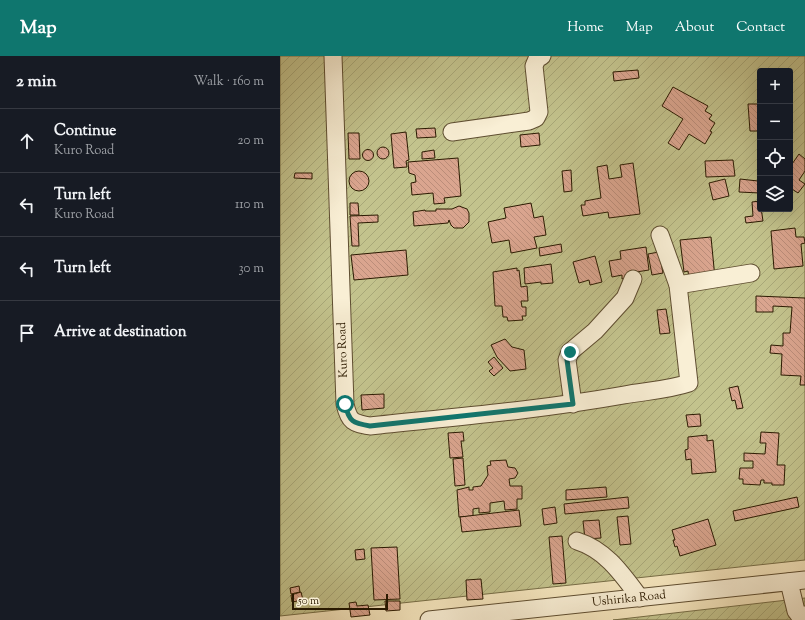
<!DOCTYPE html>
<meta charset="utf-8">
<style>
body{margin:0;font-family:"Sorts Mill Goudy",serif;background:#242831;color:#f1f3f6}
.controls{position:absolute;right:12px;top:12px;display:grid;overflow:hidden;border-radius:4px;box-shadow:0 4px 16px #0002}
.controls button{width:36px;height:36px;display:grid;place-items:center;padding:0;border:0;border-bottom:1px solid #363941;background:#171b24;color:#f1f3f6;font:20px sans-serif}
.scale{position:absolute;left:12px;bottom:10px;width:96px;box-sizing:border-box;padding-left:4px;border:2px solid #2b1a01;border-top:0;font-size:11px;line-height:14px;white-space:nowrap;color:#2b1a01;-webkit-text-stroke:3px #f9efd5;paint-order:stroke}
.stop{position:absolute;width:12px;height:12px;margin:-9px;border:3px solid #0f766e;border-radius:50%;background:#fff}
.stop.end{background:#0f766e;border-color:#fff;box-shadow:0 1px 4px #0008}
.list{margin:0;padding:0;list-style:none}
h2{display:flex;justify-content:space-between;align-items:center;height:52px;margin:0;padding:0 16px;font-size:17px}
h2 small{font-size:13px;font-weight:400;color:#9ea1a6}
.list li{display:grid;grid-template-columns:26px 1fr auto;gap:12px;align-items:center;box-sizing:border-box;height:64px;padding:0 16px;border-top:1px solid #363941}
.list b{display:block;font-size:15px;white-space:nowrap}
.list p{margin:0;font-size:13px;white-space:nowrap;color:#9ea1a6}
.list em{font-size:13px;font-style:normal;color:#9ea1a6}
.icon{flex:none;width:22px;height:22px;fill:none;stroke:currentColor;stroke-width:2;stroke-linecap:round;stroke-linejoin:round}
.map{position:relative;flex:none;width:525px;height:564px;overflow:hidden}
header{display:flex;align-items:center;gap:24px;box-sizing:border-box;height:56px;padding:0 20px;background:#0f766e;color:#fff}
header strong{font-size:19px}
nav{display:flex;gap:22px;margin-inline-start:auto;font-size:14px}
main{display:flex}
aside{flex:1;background:#171b24}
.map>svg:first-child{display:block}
</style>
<header>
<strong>Map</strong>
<nav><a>Home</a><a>Map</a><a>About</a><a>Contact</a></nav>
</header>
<main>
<aside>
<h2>2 min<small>Walk · 160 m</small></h2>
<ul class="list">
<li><svg class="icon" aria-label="ahead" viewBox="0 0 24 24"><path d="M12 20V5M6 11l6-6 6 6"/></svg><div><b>Continue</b><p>Kuro Road</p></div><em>20 m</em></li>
<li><svg class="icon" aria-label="left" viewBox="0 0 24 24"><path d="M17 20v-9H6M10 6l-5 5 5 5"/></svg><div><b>Turn left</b><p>Kuro Road</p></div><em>110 m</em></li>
<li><svg class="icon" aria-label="left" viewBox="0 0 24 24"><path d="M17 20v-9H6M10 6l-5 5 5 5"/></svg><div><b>Turn left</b></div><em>30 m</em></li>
<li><svg class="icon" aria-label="arrive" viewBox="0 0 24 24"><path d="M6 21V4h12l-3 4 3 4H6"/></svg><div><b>Arrive at destination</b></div></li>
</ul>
</aside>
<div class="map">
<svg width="525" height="564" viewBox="0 0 525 564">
<defs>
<pattern id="garden-furrows" width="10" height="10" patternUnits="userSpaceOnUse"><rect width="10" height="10" fill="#c3c38d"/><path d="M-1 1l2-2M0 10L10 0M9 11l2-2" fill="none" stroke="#a8a778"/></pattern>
<pattern id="building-back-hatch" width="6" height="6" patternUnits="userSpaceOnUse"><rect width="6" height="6" fill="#daa58f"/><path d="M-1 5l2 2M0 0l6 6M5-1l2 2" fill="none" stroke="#bb8d7a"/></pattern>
</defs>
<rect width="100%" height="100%" fill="#f6e7bf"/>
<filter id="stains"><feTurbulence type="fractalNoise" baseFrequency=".005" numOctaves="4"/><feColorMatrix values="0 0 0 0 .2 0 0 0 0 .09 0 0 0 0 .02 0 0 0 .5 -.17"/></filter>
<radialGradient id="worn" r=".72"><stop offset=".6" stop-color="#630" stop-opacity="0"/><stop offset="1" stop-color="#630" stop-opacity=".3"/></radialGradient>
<!-- garden -->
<g fill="url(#garden-furrows)" stroke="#776e47" fill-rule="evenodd">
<path d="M0,0H525V504L0,560ZM480,15H510V153H480Z"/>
<path d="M525,542V564H333Z"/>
</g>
<!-- building -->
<g fill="url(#building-back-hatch)" stroke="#2b1a01">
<path d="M358,14L359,22L334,25L333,16Z"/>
<path d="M393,31L428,50L425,55L432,59L429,63L435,67L430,75L432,76L425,88L409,78L399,94L388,87L403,63L382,50Z"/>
<path d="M468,48H480V75H470Z"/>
<path d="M155,72L156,81L137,82L136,73Z"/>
<path d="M126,76L129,104L126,105L127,111L114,112L111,78Z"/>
<path d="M68,77H79L80,103H69Z"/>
<path d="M259,77L260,89L241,91L240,79Z"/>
<circle cx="103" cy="97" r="6"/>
<circle cx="88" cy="99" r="5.5"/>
<path d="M154,94L155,102L142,103V96Z"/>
<path d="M519,98L525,103V115L519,124L525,128L518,137L512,133L510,135V111Z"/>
<path d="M178,102L181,140L164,142L165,147L154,148L153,137L132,139L131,127L136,126L135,119L129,117L128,106Z"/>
<path d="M453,104L455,120L426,121L425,105Z"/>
<path d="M353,107L360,158L329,162L328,156L303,160L301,149H305V145L321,142L317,111L327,109L329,123L342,121L340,109Z"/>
<path d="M291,114L292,135L284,136L282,115Z"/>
<circle cx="79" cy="125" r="10"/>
<path d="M15,117H32V123L14,122Z"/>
<path d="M445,123L449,140L433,144L429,127Z"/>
<path d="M460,123L478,125L480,137L459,136Z"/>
<path d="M480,145L483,165L466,167L465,161L473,160L472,146Z"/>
<path d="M70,147H78L79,159H70Z"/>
<path d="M251,147L254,162L263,160L266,179L254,181L257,192L231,197L229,184L212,187L208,166L226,162L224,152Z"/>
<path d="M179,150L187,153L189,157V166L183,172H174L171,169L169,164L168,167L134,170L133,156L145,154V155H156V153H172Z"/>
<path d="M98,159V166L78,167L79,190H72L70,160Z"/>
<path d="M515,172L516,181H524L525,187L521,188L523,210L494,213L491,175Z"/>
<path d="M431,181L435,222L409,224L408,215L404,216L400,184Z"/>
<path d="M281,188L282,196L260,200L259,192Z"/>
<path d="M366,191L369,214L356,216V220L342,223V219L332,221L329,205L341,203L340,195Z"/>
<path d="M126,194L128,219L74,224L71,199Z"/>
<path d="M379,196L383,217L372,219L368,198Z"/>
<path d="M315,200L322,226L310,229L309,224L299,227L293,206Z"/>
<path d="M271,208L273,227L261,228V226L245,228L244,212Z"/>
<path d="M237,212V215L239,214L241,231L247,230L248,245H241L242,251H246V260H242L243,264L228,265L227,261H223L222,250H215L213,216Z"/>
<path d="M476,240L525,242V329H520L521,320L501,319L502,298L490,297L491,289L503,290V277H510L512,251L493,250V256H476Z"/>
<path d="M386,253L390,277L380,278L377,254Z"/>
<path d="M225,283L232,291L244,294L246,313L230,315L217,301L211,289Z"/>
<path d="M214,301L223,312L214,320L209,315L213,312L208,306Z"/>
<path d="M458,330L463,352L457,353L455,344L452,345L449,332Z"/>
<path d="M104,338V352L82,354L81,339Z"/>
<path d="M420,358L421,370L408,371L406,359Z"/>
<path d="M183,376L184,385H181L183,401L170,402L168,377Z"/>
<path d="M481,376L499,377L497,409H505L504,429H492V427H484V424H481L480,429L463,428V423H459L460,412H473V405H464V397L485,398L486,387H480Z"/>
<path d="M427,379V385L433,384L436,416L412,418L411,403L406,404L405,394L408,393V381Z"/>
<path d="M183,402L185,429L175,430L173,403Z"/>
<path d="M226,404L228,411L235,412L238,417L235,422L229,423L230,430H242V443H237V453L225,454L224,445L210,447V456L199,457V452L193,453V460L179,461L177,434L189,431V434H193V431L201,430L208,419L207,410L211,409L210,405Z"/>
<path d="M326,431L327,441L286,444V434Z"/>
<path d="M348,441L349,452L285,458L284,448Z"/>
<path d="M517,441L519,451L455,465L453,455Z"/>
<path d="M275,451L277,467L264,469L262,453Z"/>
<path d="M239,454L241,470L182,476L180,461Z"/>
<path d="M348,460L351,488L340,489L337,461Z"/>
<path d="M428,463L436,489L400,500L397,490L395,491L393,484H395L392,474Z"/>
<path d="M319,464L321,482L305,483L303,465Z"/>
<path d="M282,480L286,527L273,528L269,481Z"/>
<path d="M117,491L120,543L94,544L91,492Z"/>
<path d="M84,493L85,503L76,504L75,494Z"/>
<path d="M201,523L203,543L187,544L186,524Z"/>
<path d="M19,530L20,536L11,538L10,532Z"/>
<path d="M21,536L23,544L12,546L11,539Z"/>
<path d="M105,545H120V554L106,555Z"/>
<path d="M76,546L77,550L88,549L90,559L71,561L69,547Z"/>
</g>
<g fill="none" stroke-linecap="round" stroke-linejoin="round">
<defs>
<g id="minor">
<path d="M53,0L65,348C69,366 73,367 90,370C175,361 260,354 344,339C366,335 388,334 409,327L398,229L380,179"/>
<path d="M172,76L249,65L256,62L259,56L254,10L257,3L262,0"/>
<path d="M398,229L471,217"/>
<path d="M293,348L287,304L290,296L315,275L345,242L353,223"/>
<path d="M297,485C326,494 342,518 360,542"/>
<path d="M509,526L516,555L519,559H525"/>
<path d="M149,564L525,524"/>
</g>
</defs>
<!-- minor casing -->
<use href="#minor" stroke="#5e4d30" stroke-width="19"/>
<!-- minor -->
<use href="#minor" stroke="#f9efd5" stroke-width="17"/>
</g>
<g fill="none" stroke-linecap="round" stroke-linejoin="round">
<!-- route -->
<path stroke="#0f766e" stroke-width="5" d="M65,348C69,366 73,367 90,370L293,348L287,304L290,296"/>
</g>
<g text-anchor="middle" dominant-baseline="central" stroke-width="4" stroke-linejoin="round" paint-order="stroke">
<!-- street labels -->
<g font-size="12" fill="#2b1a01" stroke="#f9efd5">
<text transform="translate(63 294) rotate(-92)">Kuro Road</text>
<text transform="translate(349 543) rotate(-6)">Ushirika Road</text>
</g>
</g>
<rect width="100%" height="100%" filter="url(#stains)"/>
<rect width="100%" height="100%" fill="url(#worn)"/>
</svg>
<div class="controls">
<button>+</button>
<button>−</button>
<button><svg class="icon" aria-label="locate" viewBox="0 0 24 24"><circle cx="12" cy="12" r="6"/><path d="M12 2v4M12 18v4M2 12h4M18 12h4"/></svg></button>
<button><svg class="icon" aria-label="layers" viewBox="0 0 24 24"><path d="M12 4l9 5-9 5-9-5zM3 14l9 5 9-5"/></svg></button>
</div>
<div class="scale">50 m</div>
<div class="stop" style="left:65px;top:348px"></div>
<div class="stop end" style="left:290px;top:296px"></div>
</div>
</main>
